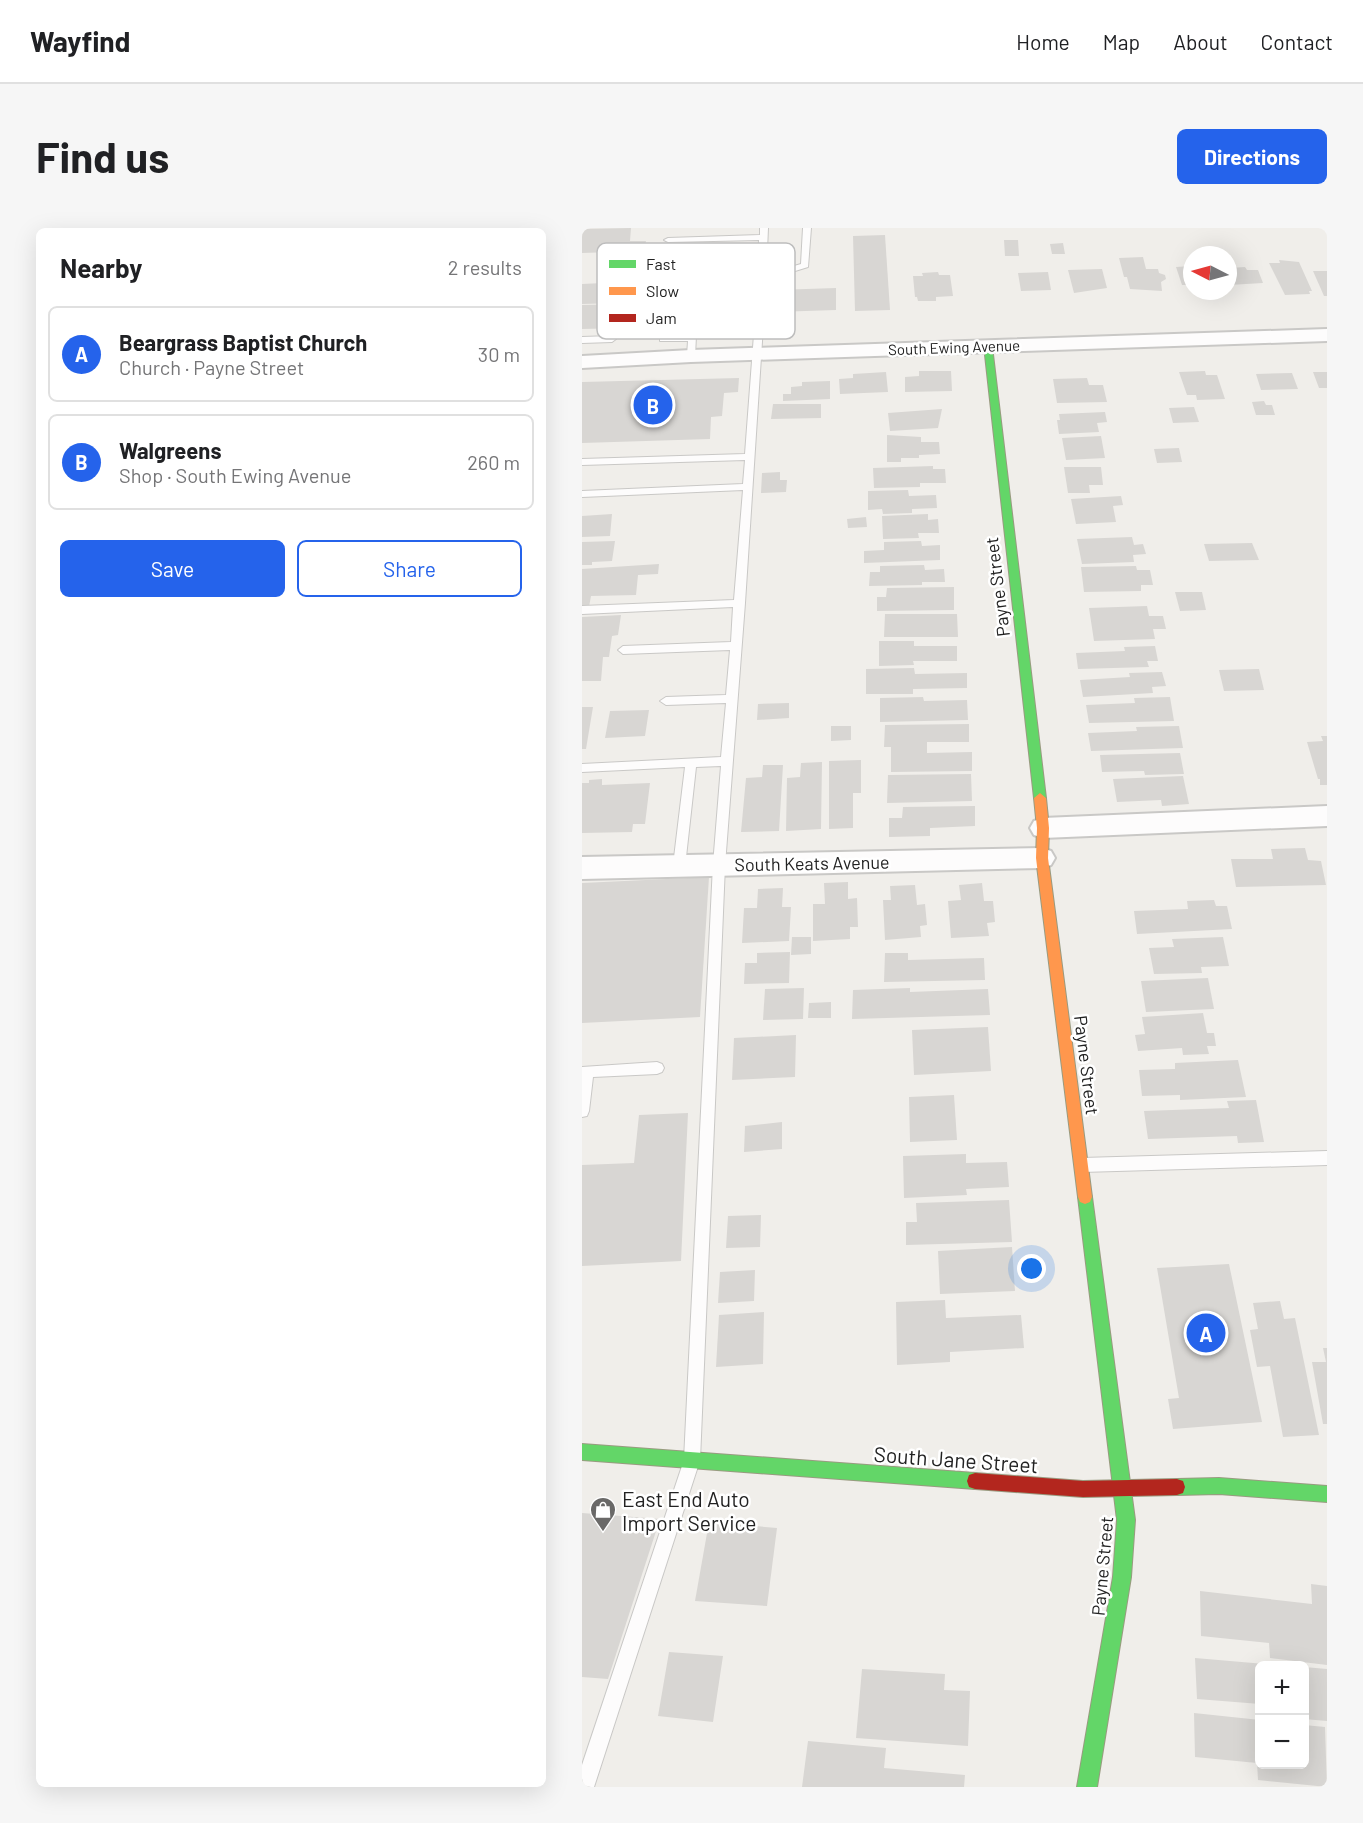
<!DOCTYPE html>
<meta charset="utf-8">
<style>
body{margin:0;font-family:Barlow,sans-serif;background:#f6f6f6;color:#202124}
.controls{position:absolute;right:18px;bottom:18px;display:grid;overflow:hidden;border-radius:9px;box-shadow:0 6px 24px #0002}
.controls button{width:54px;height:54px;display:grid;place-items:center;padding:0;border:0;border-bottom:2px solid #e0e0e0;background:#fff;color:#202124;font:30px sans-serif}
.compass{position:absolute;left:601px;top:18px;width:54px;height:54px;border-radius:50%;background:#fff;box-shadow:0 6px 24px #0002;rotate:276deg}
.you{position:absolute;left:450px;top:1041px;width:21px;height:21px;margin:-15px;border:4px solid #fff;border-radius:50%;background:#1a73e8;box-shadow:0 0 0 9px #1a73e833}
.badge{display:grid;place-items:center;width:39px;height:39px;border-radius:50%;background:#2563eb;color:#fff;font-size:20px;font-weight:700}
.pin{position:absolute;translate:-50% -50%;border:3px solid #fff;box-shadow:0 2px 6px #0006}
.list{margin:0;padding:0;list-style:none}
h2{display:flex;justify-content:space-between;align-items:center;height:78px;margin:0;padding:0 24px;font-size:26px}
h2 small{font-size:20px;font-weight:400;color:#757577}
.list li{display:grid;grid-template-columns:39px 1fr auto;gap:18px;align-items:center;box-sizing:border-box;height:96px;margin:0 12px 12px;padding:0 12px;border:2px solid #e0e0e0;border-radius:9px}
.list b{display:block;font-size:22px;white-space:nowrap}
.list p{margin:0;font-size:20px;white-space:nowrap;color:#757577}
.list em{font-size:20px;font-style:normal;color:#757577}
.actions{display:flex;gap:12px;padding:18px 24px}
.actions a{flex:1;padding:14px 0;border:2px solid #2563eb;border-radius:9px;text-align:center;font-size:21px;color:#2563eb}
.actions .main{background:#2563eb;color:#fff}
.map{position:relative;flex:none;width:745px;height:1559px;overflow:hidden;border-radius:9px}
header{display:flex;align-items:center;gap:36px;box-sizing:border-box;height:84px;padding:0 30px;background:#fff;border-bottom:2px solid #e0e0e0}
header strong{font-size:28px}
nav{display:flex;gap:33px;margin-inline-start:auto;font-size:21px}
.intro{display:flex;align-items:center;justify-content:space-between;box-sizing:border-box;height:144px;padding:0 36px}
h1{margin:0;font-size:42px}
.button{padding:15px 27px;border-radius:9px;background:#2563eb;color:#fff;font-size:21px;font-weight:700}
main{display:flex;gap:36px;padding:0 36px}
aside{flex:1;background:#fff;border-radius:9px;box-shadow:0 6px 24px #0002}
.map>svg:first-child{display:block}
</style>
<header>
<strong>Wayfind</strong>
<nav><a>Home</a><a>Map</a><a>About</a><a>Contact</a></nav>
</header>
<div class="intro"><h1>Find us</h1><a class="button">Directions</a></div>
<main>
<aside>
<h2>Nearby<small>2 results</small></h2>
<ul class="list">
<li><span class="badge">A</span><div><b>Beargrass Baptist Church</b><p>Church · Payne Street</p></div><em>30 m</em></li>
<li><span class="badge">B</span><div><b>Walgreens</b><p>Shop · South Ewing Avenue</p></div><em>260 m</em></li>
</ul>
<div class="actions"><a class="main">Save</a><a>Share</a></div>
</aside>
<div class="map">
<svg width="745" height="1559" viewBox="0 0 745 1559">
<rect width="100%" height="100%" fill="#f0eeea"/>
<!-- building -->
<g fill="#d8d6d3">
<path d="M49,0L48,13H64L62,23L0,25V1Z"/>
<path d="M303,7L308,82L273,83L271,8Z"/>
<path d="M422,12H436L437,28H423Z"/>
<path d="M481,15L483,26H470L468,16Z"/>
<path d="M561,29L564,41H576L577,45L583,47L584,51L579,54L580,63L548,61L545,49H542L537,30Z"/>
<path d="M697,32L717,34L730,63H727L728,66L703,67L687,35H698Z"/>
<path d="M610,38V57H600L594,39Z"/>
<path d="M663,39L665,42H676L681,55L647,57L646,40Z"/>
<path d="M520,41L525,60L492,65L486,42Z"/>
<path d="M731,43H745V68H742Z"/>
<path d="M356,44L357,47H368L371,68L354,69V73H336L335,69H333L331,48H341L340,45Z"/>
<path d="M466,44L469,62L439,63L436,45Z"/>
<path d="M21,55L20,58H28V60H39L36,75L0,76V56Z"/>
<path d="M254,60V82L193,84L194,62Z"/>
<path d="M47,76L44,100L0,101V77Z"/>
<path d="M337,143H369L370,163L323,164V149L337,148Z"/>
<path d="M623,143L624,147H635L643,171L615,172L614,167H605L597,144Z"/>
<path d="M304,144L306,164L258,166L257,151L271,150V146Z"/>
<path d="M731,144H745V160H737Z"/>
<path d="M710,145L716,161L679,162L674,146Z"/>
<path d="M157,150L156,164L142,165L140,188L129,189L128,211L0,215V154Z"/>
<path d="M505,150L507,157H521L525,174L475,175L471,151Z"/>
<path d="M248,153V171L201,173V166H209V159L220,158V154Z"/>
<path d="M682,173L684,177H690L693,187H674L670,174Z"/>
<path d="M191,176H239V190L189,191Z"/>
<path d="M612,179L617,194L591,195L587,180Z"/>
<path d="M360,181L356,200L308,203L306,185Z"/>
<path d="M523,184L525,194L515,195L517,204L477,206L475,192H478L477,186Z"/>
<path d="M305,207L339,209V214H357L358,226L337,227V230H319V234H305Z"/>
<path d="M519,208L523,230L484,232L480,210Z"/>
<path d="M597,220L600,234L575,235L572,221Z"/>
<path d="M351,238V241H363L364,255H338V259L292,260L291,240Z"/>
<path d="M482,239H519L521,257H507L508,265H486Z"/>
<path d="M198,244V252H205L204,264L179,265L180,245Z"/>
<path d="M326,262L327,268L354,267L355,280L330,281V285L301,286L300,281L286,282V263Z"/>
<path d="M539,268L541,277L531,278L534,294L494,296L489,271Z"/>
<path d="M30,286L28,308L0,309V288Z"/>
<path d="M346,286V292L356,291L357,305H336L337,310L301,311L300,288Z"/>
<path d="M284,289L285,299L266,300L265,291Z"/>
<path d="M550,309L552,317L561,316L564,326L551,327L552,334L500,336L495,311Z"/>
<path d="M33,313L30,333L10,334V337H0V314Z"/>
<path d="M339,313L340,318L358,317V332L282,335V323L302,322V314Z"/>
<path d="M670,315L677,332L627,333L622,316Z"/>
<path d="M77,336L76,346L56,347L54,367L9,368L7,379H0V341Z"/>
<path d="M342,337L343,342L362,341L363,354H340V357L287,358L288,344H298V338Z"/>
<path d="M554,338L555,342H568L571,357H559V363L502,364L499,339Z"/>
<path d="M372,359V382L295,383V369H304L305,360Z"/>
<path d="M593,364H620L624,382L598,383Z"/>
<path d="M565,378L567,388H581L584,401H571L573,411L512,413L507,380Z"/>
<path d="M303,386H375L376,409H302Z"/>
<path d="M39,387L36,407L30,408L27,429H21L19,453H0V389Z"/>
<path d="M297,413H332V418H375V433H331L332,437L297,438Z"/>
<path d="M573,418L576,433H565L567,439L496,441L494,425L543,423L542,419Z"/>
<path d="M332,440L333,446L385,445V460L331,461V466H284V441Z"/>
<path d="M677,441L682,462L642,463L637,442Z"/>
<path d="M580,444L584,458L570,459L571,465L501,469L498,452L548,449L547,445Z"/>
<path d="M341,469L342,473L385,472L386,492L298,494V470Z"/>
<path d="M588,469L592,493L507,495L504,477L553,475L552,470Z"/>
<path d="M207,475V490L175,492L176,476Z"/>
<path d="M0,479H11L4,521H0Z"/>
<path d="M67,482L63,508L23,510L28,483Z"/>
<path d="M387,496V514H345V525L390,524V543L309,544V519H302L303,497Z"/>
<path d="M249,498H269V512L249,513Z"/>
<path d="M597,498L601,520L509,523L506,505L555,503L554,499Z"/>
<path d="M739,508H745V557H738V551H736L725,514L741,513Z"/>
<path d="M598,525L602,546L563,547L562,543L520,544L518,527Z"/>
<path d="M279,532V565H271V600L247,601V533Z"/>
<path d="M240,534L239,601L204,603L205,550L218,549L219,535Z"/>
<path d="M181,537H201L197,603L159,604L164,550L180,549Z"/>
<path d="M389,546L390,573L305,575L306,547Z"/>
<path d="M601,548L607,576L580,578L579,572L535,574L531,551Z"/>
<path d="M20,551V557L68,555L63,596H51L50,604L0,605V555H7V552Z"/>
<path d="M393,578V598L348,600V608L307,609V590H320L321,579Z"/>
<path d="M723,620L726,632L739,633L744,657L654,659L649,631H691L689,621Z"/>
<path d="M127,649L118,789L0,795V655Z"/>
<path d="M266,654V671L275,670L276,699H268V711L231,713V676H243L242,655Z"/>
<path d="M400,655L402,673H411L413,694L405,695L407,708L369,710L366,673L379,672L377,657Z"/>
<path d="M333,657L335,677L343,676L345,697L338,698L339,709L303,712L301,672H309L308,658Z"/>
<path d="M201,660L200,679H209L207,713L160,715L162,680H175L176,661Z"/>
<path d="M632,672L634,678H645L650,701L555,706L552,683L606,681L605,673Z"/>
<path d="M210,709H229V726L209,727Z"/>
<path d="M641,709L647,738L619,739L620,745L572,746L567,720L592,719L590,711Z"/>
<path d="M208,724L207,755L162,756L163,735H175V725Z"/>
<path d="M303,725H326V732L402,730L403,752L302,754Z"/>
<path d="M626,750L632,781L564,784L559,753Z"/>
<path d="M222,760L221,791L181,792L183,761Z"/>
<path d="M328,760V764L406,761L408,787L270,791L271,762Z"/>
<path d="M249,774V790H226L227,775Z"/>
<path d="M621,785L625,805H632L634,818H625L627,826L601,827L600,820L556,823L553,807L563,806L560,789Z"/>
<path d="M406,799L409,843L332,847L330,802Z"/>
<path d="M214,807L213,849L150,852L152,810Z"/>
<path d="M656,832L664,869L598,872V867L560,868L557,842L593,841V835Z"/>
<path d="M372,867L375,912L328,914L327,869Z"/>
<path d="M674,872L682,914L656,915L655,908L566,911L562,883L647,880L645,873Z"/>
<path d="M106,885L99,1033L0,1038V937L52,935L57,887Z"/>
<path d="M200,894V921L162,924L163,898Z"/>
<path d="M384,926V935L425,934L427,959L384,961L385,967L322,970L321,928Z"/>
<path d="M427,972L430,1014L324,1017V994H335L334,975Z"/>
<path d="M179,987L178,1019L144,1020L146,988Z"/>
<path d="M430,1019L433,1063L358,1066L356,1023Z"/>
<path d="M647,1036L680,1194L591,1201L586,1171L597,1170L575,1040Z"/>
<path d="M173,1042L172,1073L136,1075L138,1044Z"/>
<path d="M363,1072L364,1090L439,1087L442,1120L368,1124V1134L315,1137L314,1074Z"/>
<path d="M698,1073L702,1091L713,1090L737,1207L701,1209L688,1138L675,1139L668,1102L676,1101L671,1075Z"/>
<path d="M182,1084L181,1136L134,1139L137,1087Z"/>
<path d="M741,1120H745V1196H741L730,1134H744Z"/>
<path d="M0,1285L78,1291L26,1451L0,1449Z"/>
<path d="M127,1294L195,1300L185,1378L113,1373Z"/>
<path d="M729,1356L745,1358V1437L688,1430L687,1415L619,1408L618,1363L730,1376Z"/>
<path d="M87,1424L141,1428L131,1494L76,1488Z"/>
<path d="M613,1430L683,1436L678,1438V1476L615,1471Z"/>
<path d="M722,1439L745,1441V1493L722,1491Z"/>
<path d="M280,1441L363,1446L362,1462L388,1463L386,1518L274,1510Z"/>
<path d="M612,1485L678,1492V1536H722V1497L743,1499L745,1559L676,1552L675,1535L613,1529Z"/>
<path d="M226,1513L304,1520L302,1540L383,1547L382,1559H220Z"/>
</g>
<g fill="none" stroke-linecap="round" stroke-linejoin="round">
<defs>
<g id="lane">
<path d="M178,0H186L184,46L219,36L221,0H229L226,39L184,52L163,375L143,637L118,1232L12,1559H0V1537L102,1232L131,637L139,538L114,539L103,638L97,643L91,638L103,539L0,544V536L139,529L144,475L84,477L78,473L84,469L144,467L148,422L41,426L36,422L41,418L149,414L151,379L0,386V378L152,372L161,262L0,269V263L161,256L163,232L0,237V231L163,226L173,93L134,95L130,92L134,89L173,88L175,64L54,68L50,65L54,62L175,59L176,41L115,42L111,40L115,38L176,36L177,12L86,14L82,12L86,10L178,7Z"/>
<path d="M81,108H114L113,128L109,131L105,128L106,113H78V109Z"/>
<path d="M0,109L30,108L34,111L30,114L0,115Z"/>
<path d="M75,834L80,836L82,840L80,844L75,846L11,849L7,883L5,888L0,889V839Z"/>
<path d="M745,923V937L500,944L495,942L493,937L495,932L500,930Z"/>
</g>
<g id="street">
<path d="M745,101V113L109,134L0,140V128L109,122Z"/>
<path d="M745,578V598L461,610L452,607L448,600L452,593L461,590Z"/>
<path d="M460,620L469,623L473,630L469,637L460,640L0,651V629Z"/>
</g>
<g id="fast">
<path d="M406,115L410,118L464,570L458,575L452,570L402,118Z"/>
<path d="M503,962L508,964L510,969L553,1292L549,1349L515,1559H495L531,1349L535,1292L496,969L498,964Z"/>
<path d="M0,1216L393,1245L399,1247L401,1253L399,1259L393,1261L0,1232Z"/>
<path d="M637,1250L745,1258V1274L637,1266L595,1267L589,1265L587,1259L589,1253L595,1251Z"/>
</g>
<path id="slow" d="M458,565L464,570L467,600L466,630L510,969L508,974L503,976L498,974L496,969L454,630L455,600L452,570Z"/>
<path id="jam" d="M393,1245L501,1253L595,1251L601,1253L603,1259L601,1265L595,1267L501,1269L393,1261L387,1259L385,1253L387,1247Z"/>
</defs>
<!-- lane casing -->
<use href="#lane" stroke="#c9c8c6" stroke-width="2"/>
<!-- street casing -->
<use href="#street" stroke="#c9c8c6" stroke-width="4"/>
<!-- fast casing -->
<use href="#fast" stroke="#999b80" stroke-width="2"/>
<!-- slow casing -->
<use href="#slow" stroke="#999b80" stroke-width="2"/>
<!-- jam casing -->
<use href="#jam" stroke="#999b80" stroke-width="2"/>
<!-- lane -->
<use href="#lane" fill="#fdfcfc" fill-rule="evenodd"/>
<!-- street -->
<use href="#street" fill="#fdfcfc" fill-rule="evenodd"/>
<!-- fast -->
<use href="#fast" fill="#63d668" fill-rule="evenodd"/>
<!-- slow -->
<use href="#slow" fill="#ff974d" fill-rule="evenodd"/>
<!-- jam -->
<use href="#jam" fill="#b3261e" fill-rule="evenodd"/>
</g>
<!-- icons -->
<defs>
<symbol id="shop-pin" viewBox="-11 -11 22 30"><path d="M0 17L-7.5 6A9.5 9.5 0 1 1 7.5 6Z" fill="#6a6968" stroke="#fff"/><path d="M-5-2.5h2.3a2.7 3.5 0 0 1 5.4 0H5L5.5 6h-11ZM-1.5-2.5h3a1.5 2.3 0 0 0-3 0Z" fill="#fff"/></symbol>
</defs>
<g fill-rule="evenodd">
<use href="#shop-pin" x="6" y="1267" width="30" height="40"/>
</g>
<g text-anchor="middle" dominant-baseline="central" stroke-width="5" stroke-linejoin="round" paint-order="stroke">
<!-- far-street labels -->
<g font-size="15" fill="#222" stroke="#fff">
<text transform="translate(372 119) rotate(-2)">South Ewing Avenue</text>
</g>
<!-- street labels -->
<g font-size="18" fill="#222" stroke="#fff">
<text transform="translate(415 359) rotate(-97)">Payne Street</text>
<text transform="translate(230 635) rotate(-1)">South Keats Avenue</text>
<text transform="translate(505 837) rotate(83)">Payne Street</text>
<text transform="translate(520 1338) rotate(-85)">Payne Street</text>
</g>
<!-- near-street labels -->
<g font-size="21" fill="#222" stroke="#fff">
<text transform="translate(374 1231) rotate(4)">South Jane Street</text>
</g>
<!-- near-poi labels -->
<g font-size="21" fill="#222" stroke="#fff" text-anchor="start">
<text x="40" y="1270">East End Auto<tspan x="40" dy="24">Import Service</tspan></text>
</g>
</g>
<!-- legend -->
<rect x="15" y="15" width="198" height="96" rx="9" fill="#fff" stroke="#bdbdbd" stroke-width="1.5"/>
<rect x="27" y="32" width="27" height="8" fill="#63d668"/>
<rect x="27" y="59" width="27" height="8" fill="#ff974d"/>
<rect x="27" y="86" width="27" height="8" fill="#b3261e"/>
<g font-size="16" fill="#222">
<text x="64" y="42">Fast</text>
<text x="64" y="69">Slow</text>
<text x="64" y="96">Jam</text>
</g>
</svg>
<div class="controls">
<button>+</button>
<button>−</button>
</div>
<svg class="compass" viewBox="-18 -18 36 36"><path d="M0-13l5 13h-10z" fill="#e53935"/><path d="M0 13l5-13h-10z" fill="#757577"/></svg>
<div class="you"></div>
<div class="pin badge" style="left:624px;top:1105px">A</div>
<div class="pin badge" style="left:71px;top:177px">B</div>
</div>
</main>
